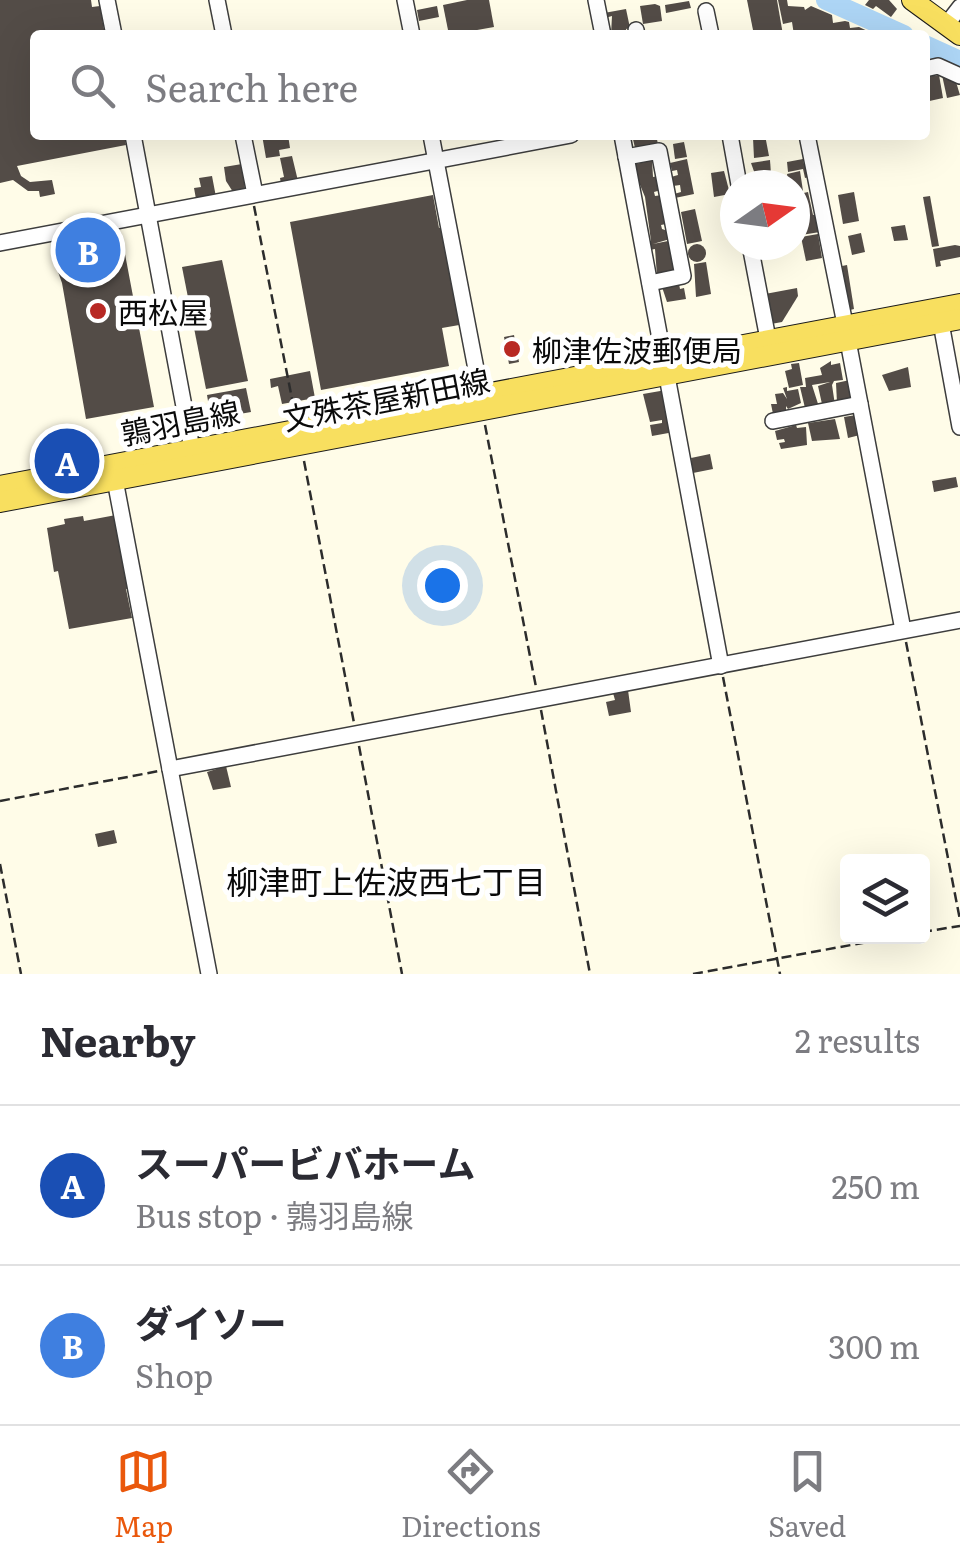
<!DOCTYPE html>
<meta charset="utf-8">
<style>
body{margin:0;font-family:Literata,"Noto Sans JP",serif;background:#f7f7f7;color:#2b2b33}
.controls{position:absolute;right:30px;bottom:30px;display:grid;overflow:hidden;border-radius:10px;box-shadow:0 10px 40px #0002}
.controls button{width:90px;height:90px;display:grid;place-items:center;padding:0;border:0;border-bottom:2px solid #e1e1e2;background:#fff;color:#2b2b33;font:50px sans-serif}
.compass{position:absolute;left:720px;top:170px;width:90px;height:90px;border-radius:50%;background:#fff;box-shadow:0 10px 40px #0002;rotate:76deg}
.you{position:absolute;left:442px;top:585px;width:35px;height:35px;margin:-25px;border:8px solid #fff;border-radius:50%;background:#1a73e8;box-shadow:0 0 0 15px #1a73e833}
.badge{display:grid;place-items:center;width:65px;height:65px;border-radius:50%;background:#ea580c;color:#fff;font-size:32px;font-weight:700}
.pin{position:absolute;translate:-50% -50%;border:5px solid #fff;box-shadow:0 2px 10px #0006}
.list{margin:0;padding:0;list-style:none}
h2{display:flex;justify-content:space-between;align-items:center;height:130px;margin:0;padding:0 40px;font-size:42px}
h2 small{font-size:32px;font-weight:400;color:#7c7c81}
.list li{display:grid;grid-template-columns:65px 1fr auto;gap:30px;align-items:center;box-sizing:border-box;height:160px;padding:0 40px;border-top:2px solid #e1e1e2}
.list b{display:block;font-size:38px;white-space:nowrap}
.list p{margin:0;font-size:32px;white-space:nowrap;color:#7c7c81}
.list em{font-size:32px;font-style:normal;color:#7c7c81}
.icon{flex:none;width:55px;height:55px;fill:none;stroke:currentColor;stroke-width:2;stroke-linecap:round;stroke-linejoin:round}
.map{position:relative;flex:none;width:960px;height:974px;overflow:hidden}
.search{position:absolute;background:#fff;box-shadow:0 10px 40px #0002;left:30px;right:30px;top:30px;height:110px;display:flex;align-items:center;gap:25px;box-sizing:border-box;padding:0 35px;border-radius:10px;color:#7c7c81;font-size:38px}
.sheet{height:450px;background:#fff}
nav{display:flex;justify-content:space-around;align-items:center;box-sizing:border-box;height:140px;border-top:2px solid #e1e1e2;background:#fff;font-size:28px;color:#7c7c81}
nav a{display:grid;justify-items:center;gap:5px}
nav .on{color:#ea580c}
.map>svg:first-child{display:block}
</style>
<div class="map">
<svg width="960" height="974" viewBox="0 0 960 974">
<rect width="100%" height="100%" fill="#fffce8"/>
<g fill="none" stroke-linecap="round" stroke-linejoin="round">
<!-- river -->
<g stroke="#add5f5" stroke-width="20">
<path d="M826,0L904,35"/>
<path d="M925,45L960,61"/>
</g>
</g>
<!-- building -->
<g fill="#534c47">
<path d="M0,0H91L92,7L100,6L105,35H35V135H124L126,145L17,166L21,176L30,182L52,180L55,194L40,197L39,191H28L13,180L0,183Z"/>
<path d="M467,0H489L494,27L449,35L443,5Z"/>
<path d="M747,0H777L783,35H754Z"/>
<path d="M778,0H787L788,6L804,7L805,10L811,6L832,15L833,23L845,21L849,22L850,28L859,27L876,35H794L792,22L783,24Z"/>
<path d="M869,0H889L897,9L891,17L876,6L873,9L865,5Z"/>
<path d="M689,1L691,8L666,13L665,5Z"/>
<path d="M655,4L660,6L662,21L643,24L640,6Z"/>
<path d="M437,6L439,17L419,21L417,10Z"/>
<path d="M626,9L630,28L626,29L627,35H611L612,16L605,18L604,13Z"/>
<path d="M939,75L943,98L925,102V77Z"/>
<path d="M942,75L956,82L960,95L947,98Z"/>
<path d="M262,135H288L290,148L279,150L280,156L266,158Z"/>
<path d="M632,135H656L658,144L635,148Z"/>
<path d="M746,135H765L769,156L754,158L753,138L747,139Z"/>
<path d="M684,142L687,157L675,159L673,144Z"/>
<path d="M292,156L298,181L281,184L280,178L284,177L280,158Z"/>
<path d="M687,159L694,194L675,198L674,194L681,192L680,185L673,186L671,177L678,175L677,170L672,171L670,163Z"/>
<path d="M803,159L804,164L811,163L813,176L805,178L803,169L788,172L787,162Z"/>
<path d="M652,160L653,177L658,176L661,190L654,192L655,196L662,195L666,224L661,225L662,229L668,231L670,239L653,244L668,241L676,271L657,276L655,249L649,250L648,242L651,241L645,197L636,175V164Z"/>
<path d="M770,160L771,174L756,177L751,163Z"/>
<path d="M242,164L245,189L233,192L226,181L224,167Z"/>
<path d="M724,171L730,194L714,197L711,173Z"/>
<path d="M800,171L803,191L795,192V185H789L787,174Z"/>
<path d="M212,176L216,197L196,199L194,188L201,187L199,178Z"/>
<path d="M808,192L813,215L821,214L820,232L795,236V195Z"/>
<path d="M854,192L859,221L843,224L838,195Z"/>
<path d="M433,195L439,228L447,226L465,324L442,328L449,366L321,390L290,222Z"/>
<path d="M930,196L939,246L932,247L923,197Z"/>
<path d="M695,209L702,241L687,244L681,212Z"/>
<path d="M905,225L908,240L894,241L891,227Z"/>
<path d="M121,233L154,407L86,419L62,283L53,258H56L54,246Z"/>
<path d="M861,233L865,252L852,255L848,236Z"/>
<path d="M818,234L822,258L806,261L801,237Z"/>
<circle cx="697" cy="253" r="9"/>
<path d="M955,245L960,246V257L940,261L941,266L936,267L933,249Z"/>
<path d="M222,260L248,381L206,389L182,267Z"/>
<path d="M706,262L711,294L696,297L694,264Z"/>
<path d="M847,265L854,309L850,310L842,266Z"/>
<path d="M679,284L680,289L684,288L686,299L667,302L662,287Z"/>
<path d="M797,288L798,296L782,322L771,324L765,294Z"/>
<path d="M514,335L519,362L509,364L504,337Z"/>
<path d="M831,361V365L840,363L843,380L834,381L832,385L835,405L822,404L818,386L830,382L812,385L819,407L805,408L800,387H806L805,378L822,375L820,368Z"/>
<path d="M799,363L803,385L789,388L785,371L792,369L791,364Z"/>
<path d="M908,367L911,387L889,391L882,375Z"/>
<path d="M310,371L315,398L282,404L278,386L271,388L270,379Z"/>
<path d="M850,380L854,396L837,403L836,383Z"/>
<path d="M787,387V391L798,389L801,403L788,409L786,406V411L773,414L771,404H777L775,394L783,393L787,399L783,388Z"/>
<path d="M246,388L251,412L211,419L207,395Z"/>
<path d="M666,390L674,432L652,436L650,425L662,423V420L650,422L643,394Z"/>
<path d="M856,415L860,435L848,438L844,417Z"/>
<path d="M835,419L840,439L812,441L808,423Z"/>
<path d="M796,425L797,428L806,427L807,445L781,449L779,443L785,442L784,439L777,440L775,431Z"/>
<path d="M710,454L713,469L693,473L691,458Z"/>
<path d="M956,477L958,487L934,492L932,481Z"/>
<path d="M116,515L130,588L126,589L132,618L69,629L58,571L54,572L47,528L65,524L64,519L83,516L84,521Z"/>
<path d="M628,690L631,712L609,716L606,702L615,700L613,693Z"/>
<path d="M226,766L231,787L213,790L207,772Z"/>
<path d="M114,830L117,843L98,847L95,834Z"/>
</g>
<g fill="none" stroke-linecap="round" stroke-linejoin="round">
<defs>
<g id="minor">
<path d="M107,0L114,35"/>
<path d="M217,0L224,35"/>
<path d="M405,0L412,35"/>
<path d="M596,0L603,35"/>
<path d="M706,11L711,35"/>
<path d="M946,25L960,7"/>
<path d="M636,30L637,35"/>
<path d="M925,69L938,66L960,76"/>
<path d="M133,135L192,449"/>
<path d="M243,135L255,194"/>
<path d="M431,135L481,395"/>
<path d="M622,135L721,666"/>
<path d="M730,135L739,185"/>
<path d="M807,135L845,324"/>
<path d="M626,157L659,151L683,276L650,283"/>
<path d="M0,243L571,135"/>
<path d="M750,245L768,339"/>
<path d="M939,312L960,427"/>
<path d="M848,341L903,630"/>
<path d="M773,421L860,404"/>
<path d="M115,480L209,974"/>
<path d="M170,769L960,620"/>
</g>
<g id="major">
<path d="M912,0L960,35"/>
<path d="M0,486L960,304"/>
<path d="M0,502L960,319"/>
</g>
</defs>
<!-- minor casing -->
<use href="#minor" stroke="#3d3d3d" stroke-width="18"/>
<!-- major casing -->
<use href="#major" stroke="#1b1b1b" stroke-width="22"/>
<!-- path -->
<g stroke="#2c2c2c" stroke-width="2.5" stroke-dasharray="10 5" stroke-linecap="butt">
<path d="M254,206L295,414"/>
<path d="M485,425L536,687"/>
<path d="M304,461L354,723"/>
<path d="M906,642L960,920"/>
<path d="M723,677L780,974"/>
<path d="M541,710L590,974"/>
<path d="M359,746L402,974"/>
<path d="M0,801L159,771"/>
<path d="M0,864L21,974"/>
<path d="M922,932L960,926"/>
<path d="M693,974L900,936"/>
</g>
<!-- minor -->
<use href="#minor" stroke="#fff" stroke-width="15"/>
<!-- major -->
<use href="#major" stroke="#f8df5f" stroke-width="20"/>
</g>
<!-- markers -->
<g fill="#b82924" stroke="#fff" stroke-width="4">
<circle cx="98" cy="311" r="10"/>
<circle cx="512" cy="349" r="10"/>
</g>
<g text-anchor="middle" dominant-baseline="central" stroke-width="10" stroke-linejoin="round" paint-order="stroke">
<!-- poi labels -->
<g font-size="30" fill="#0a0a0a" stroke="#fff" text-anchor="start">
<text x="118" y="311">西松屋</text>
<text x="532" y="349">柳津佐波郵便局</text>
</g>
<!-- street labels -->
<g font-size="30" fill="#0a0a0a" stroke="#fff">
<text transform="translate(386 398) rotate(-11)">文殊茶屋新田線</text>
<text transform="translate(180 421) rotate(-11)">鶉羽島線</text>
</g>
<!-- neighbourhood labels -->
<g font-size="32" fill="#0a0a0a" stroke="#fff">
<text x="386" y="880">柳津町上佐波西七丁目</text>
</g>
</g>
</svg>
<div class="controls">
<button><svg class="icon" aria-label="layers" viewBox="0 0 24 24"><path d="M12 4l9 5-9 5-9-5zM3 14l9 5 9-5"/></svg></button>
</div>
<svg class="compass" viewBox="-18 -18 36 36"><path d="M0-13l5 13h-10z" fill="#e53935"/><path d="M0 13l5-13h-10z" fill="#7c7c81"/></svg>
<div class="you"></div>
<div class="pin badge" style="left:67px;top:461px;background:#1a4fb4">A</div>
<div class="pin badge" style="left:88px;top:250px;background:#3f7fe0">B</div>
<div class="search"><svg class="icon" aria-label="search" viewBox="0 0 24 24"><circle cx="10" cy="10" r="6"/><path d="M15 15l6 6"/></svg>Search here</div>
</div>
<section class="sheet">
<h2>Nearby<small>2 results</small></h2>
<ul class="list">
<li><span class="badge" style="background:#1a4fb4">A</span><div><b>スーパービバホーム</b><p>Bus stop · 鶉羽島線</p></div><em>250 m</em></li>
<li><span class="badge" style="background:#3f7fe0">B</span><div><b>ダイソー</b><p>Shop</p></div><em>300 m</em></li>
</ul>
</section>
<nav>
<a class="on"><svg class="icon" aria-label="map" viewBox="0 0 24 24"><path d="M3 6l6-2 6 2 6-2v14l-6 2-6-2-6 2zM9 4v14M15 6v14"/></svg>Map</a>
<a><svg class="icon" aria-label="directions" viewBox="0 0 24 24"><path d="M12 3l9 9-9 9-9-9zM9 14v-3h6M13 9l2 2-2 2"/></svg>Directions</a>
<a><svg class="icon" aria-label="saved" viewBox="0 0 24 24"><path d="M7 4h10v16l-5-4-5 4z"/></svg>Saved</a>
</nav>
